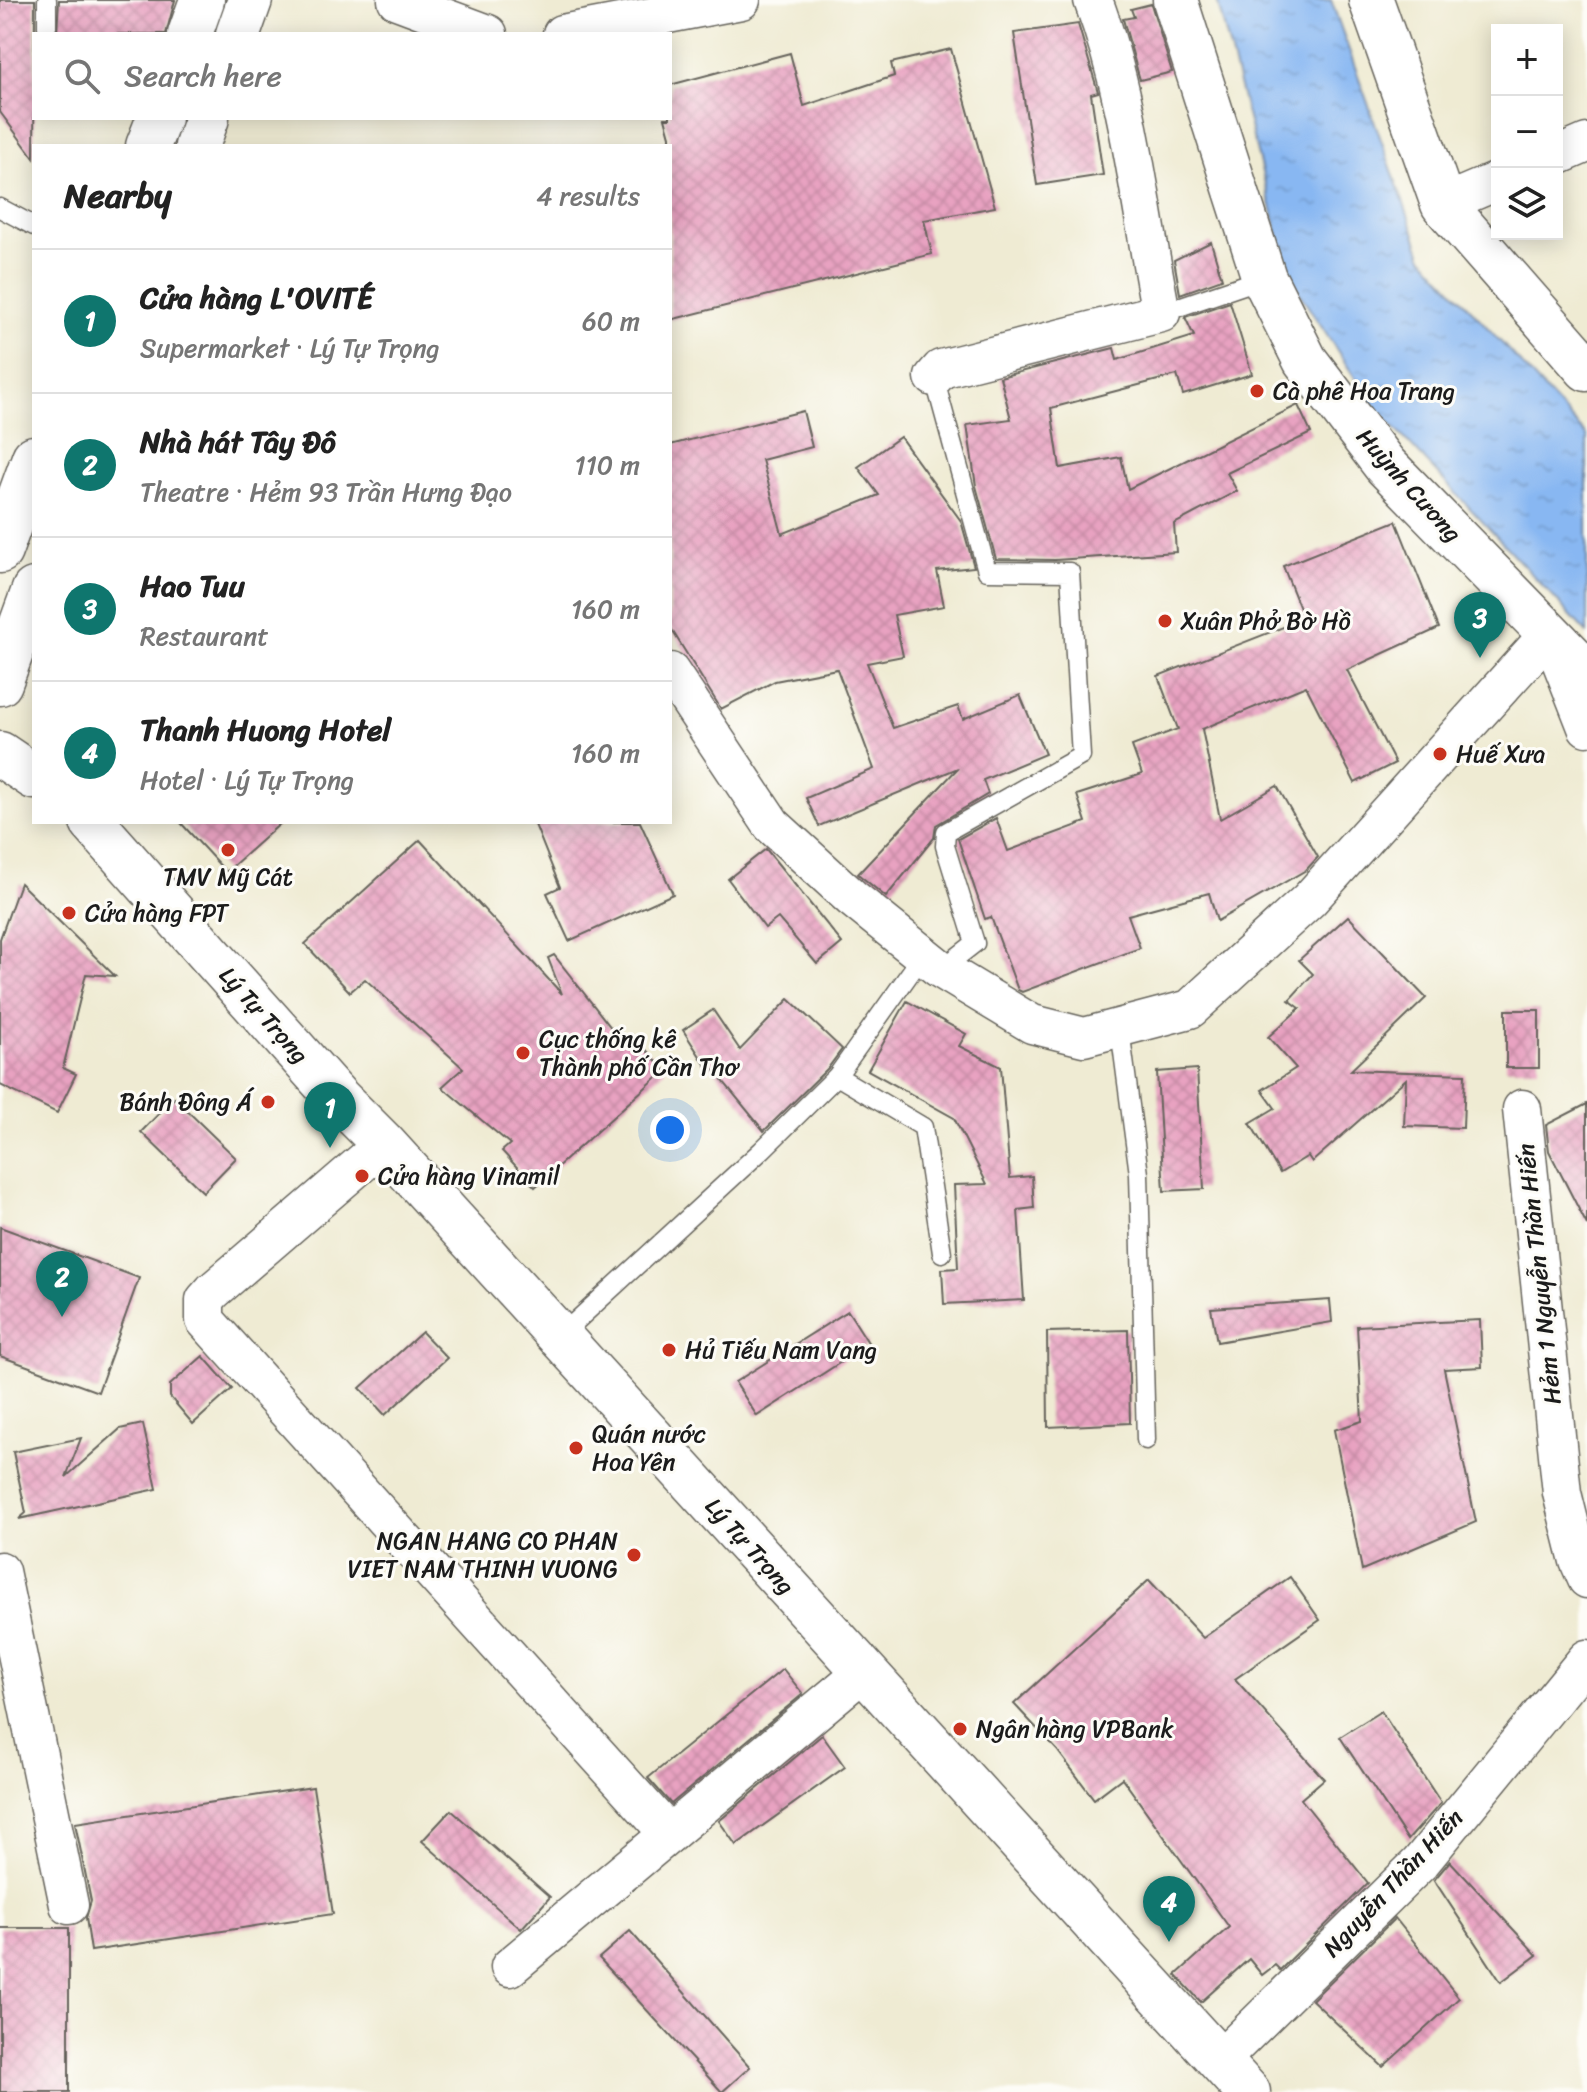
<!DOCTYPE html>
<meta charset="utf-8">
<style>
body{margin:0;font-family:Sriracha,sans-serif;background:#f6f6f6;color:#222}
.controls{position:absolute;right:24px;top:24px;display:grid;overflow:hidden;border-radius:0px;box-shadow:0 4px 20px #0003}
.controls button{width:72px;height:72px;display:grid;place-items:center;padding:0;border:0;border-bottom:2px solid #e0e0e0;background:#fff;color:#222;font:40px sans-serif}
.you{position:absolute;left:670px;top:1130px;width:28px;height:28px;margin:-20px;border:6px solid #fff;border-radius:50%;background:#1a73e8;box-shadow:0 0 0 12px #1a73e833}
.badge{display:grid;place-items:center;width:52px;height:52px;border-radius:50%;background:#0f766e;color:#fff;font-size:26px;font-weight:700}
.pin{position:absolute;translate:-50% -66px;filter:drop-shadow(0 2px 4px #0008)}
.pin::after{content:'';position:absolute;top:42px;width:28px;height:24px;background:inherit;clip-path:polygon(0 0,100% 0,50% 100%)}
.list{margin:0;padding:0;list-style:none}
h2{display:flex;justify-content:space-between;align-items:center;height:104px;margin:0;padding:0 32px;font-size:34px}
h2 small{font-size:26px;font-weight:400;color:#767676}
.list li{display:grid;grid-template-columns:52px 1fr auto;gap:24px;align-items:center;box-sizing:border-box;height:144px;padding:0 32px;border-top:2px solid #e0e0e0}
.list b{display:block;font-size:30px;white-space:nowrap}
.list p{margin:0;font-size:26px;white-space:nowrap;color:#767676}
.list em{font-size:26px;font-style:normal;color:#767676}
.icon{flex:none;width:44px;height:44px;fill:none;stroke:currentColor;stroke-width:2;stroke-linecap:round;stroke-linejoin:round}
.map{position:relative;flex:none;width:1587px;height:2092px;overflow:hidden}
.search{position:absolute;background:#fff;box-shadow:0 4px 20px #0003;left:32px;top:32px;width:640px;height:88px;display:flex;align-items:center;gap:20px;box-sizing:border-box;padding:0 28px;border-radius:0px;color:#767676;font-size:30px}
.panel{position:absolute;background:#fff;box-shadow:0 4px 20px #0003;left:32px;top:144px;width:640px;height:680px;border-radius:0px}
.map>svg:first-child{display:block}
</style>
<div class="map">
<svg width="1587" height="2092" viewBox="0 0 1587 2092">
<defs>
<pattern id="water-ripples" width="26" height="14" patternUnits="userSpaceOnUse" patternTransform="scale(2)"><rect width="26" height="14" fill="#88b7f2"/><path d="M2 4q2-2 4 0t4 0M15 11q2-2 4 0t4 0" fill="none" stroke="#759dcf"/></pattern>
<pattern id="building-cross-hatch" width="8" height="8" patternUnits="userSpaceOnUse" patternTransform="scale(2)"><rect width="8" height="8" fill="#e8a2c1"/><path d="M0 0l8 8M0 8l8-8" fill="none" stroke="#c68ba5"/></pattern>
</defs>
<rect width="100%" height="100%" fill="#fdfcf7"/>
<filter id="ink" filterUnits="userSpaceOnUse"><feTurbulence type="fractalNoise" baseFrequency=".0125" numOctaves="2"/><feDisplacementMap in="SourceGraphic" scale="16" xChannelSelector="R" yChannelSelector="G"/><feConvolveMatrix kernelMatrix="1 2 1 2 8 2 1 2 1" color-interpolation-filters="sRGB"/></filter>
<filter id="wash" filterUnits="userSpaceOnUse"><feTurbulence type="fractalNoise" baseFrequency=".006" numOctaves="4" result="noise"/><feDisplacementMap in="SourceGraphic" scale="32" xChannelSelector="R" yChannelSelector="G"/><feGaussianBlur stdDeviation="1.8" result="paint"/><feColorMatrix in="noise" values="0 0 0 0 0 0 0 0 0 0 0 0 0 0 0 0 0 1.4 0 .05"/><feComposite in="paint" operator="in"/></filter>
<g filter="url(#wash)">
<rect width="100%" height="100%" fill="#efebd3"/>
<!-- water -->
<path fill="url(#water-ripples)" stroke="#526a87" stroke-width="2" d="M1217,0H1331L1423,257L1587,436V633L1373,405L1290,279Z"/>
<g id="blocks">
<!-- building -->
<g fill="url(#building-cross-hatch)">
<path d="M0,0H35L34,158L0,112Z"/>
<path d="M59,0H175L166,34H57Z"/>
<path d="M1151,4L1172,72L1140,80L1123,19L1134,17L1131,9Z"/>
<path d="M1078,24L1098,92L1091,94L1103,175L1037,185L1014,33Z"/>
<path d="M951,49L995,207L924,220L932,254L670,320V136L665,118H670V85L790,53L804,106L894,76L891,63Z"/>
<path d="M1211,242L1222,279L1180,294L1174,260Z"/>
<path d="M1230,302L1252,374L1183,395L1177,375L1051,408L1060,468L1121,457L1128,489L1298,405L1311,433L1227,473L1237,491L1174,524L1176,552L1055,560L996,559L976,486L967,425L1011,419L1000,377L1114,348L1117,360L1194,336L1185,317Z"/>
<path d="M803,411L812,447L762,460L782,534L879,495L858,467L900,437L961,521L974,567L937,571L944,606L894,615L903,656L867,663L893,728L958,706L963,719L1020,695L1045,754L983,780L988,794L936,825L934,838L886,897L858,874L958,768L819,826L806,798L874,769L837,669L775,681L721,709L670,627V445Z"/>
<path d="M1396,521L1439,628L1347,670L1395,763L1355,783L1306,686L1202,729L1220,819L1277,786L1318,857L1306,870L1217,921L1209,893L1128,915L1140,948L1022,992L1018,990L991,917L985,919L958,839L996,818L1008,851L1086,822L1077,795L1142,774L1132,746L1178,729L1158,676L1304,619L1283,566Z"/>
<path d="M180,822H282L226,872Z"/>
<path d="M534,822H640L673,894L569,941L547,893L560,887Z"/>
<path d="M420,840L562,994L548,958L554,955L623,1043L632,1035L665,1070L535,1187L502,1151L510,1144L442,1087L463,1068L365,979L350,992L305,944Z"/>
<path d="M766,849L842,943L817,964L778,918L765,928L728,879Z"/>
<path d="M20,883L115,976L86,974L63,1068L76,1074L57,1113L0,1085V939Z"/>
<path d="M1348,916L1426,998L1351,1070L1465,1074L1463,1128L1404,1126L1406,1079L1312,1162L1308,1156L1280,1173L1250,1123L1275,1108L1262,1090L1296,1068L1268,1037L1300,1008L1289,1000L1313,974L1299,960Z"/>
<path d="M789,999L842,1049L828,1068L764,1131L710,1065L707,1067L683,1030L713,1010L740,1050Z"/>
<path d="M907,1001L966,1034L959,1046L1001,1067L1010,1178L1032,1176L1034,1208L1018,1210L1024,1300L944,1304L942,1269L958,1268L954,1185L987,1184L954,1118L868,1070Z"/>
<rect x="1506" y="1010" width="33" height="58"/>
<path d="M1197,1069L1204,1189L1164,1191L1157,1072Z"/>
<path d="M174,1098L236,1158L203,1192L141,1132Z"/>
<path d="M1587,1104V1225L1549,1151L1546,1125Z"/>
<path d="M0,1227L139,1278L98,1392L0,1356Z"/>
<path d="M1330,1300L1332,1322L1217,1342L1211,1308Z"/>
<path d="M848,1311L869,1344L757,1416L735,1382Z"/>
<path d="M1480,1320L1482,1367L1444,1369L1476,1522L1362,1570L1334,1430L1362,1421L1357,1326Z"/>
<path d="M1128,1330L1130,1423L1048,1427L1047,1332Z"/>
<path d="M422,1332L447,1358L385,1415L360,1388Z"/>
<path d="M203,1356L232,1389L193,1424L170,1397V1385Z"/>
<path d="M143,1424L157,1489L19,1519L26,1513L13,1452L81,1438L66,1477L120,1429Z"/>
<path d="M1290,1577L1320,1620L1235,1679L1324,1779L1301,1799L1368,1883L1280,1970L1275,1965L1262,1975L1249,1959L1201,2002L1176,1975L1229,1927L1122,1778L1094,1799L1057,1750L1014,1704L1149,1580L1203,1638Z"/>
<path d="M783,1669L803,1694L671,1804L648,1778Z"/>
<path d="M1381,1711L1441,1803L1408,1840L1340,1737Z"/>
<path d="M822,1735L845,1767L736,1845L719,1821Z"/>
<path d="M313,1787L333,1914L91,1951L86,1918L91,1901L75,1823Z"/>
<path d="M451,1810L550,1897L521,1929L422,1841Z"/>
<path d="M1450,1861L1537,1955L1501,1982L1434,1880Z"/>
<path d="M1395,1918L1459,1998L1383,2067L1312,2000Z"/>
<rect x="0" y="1928" width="69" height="164"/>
<path d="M630,1931L750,2067L722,2092L599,1958Z"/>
</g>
</g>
</g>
<g filter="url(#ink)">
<use href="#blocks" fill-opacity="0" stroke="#66645c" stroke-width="2"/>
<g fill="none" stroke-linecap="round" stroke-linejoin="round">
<defs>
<g id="service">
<path d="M47,0V27"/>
<path d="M0,208L34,226"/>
<path d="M1161,313L1264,278"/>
<path d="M934,377L987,571L1070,572L1081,756L946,832L945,846L975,943L943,968"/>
<path d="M1120,1029L1139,1174L1146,1440"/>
<path d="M837,1076L923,1127L942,1253"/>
<path d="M560,1336L762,1150L837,1076L923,955"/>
</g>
<g id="minor">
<path d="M397,0L488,34"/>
<path d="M562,34L741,0"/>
<path d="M1557,156L1587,143"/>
<path d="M1443,204L1497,181"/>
<path d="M934,377L941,369L1161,313C1140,208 1131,102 1093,0"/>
<path d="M670,672L772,825L852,898L939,968L1032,1024L1084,1037L1190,1009L1309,900L1550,633L1587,727"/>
<path d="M1522,1109L1562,1493L1579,1561L1587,1579"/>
<path d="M384,1144L213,1291L205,1300V1320L669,1834"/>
<path d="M0,1571L69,1905"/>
<path d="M510,1967L864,1671"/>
<path d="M1219,2061L1420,1863L1587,1659"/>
</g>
<g id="tertiary">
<path d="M1175,0L1264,278L1305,360L1385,465L1587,672"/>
<path d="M1371,0L1443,204L1587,369"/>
<path d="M0,754L34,777"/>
<path d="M92,822L336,1096L384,1144L1248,2092"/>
</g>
<g id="trunk">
<path d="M190,34L202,0"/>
<path d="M238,34L250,0"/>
<path d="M148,146L159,118"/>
<path d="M197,146L207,118"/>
<path d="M0,551L34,458"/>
<path d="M0,683L34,590"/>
</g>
</defs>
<!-- service casing -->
<use href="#service" stroke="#66645c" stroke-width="21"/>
<!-- minor casing -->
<use href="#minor" stroke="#66645c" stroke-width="41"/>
<!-- tertiary casing -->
<use href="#tertiary" stroke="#66645c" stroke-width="47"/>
<!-- trunk casing -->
<use href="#trunk" stroke="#66645c" stroke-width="47"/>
<!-- service -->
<use href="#service" stroke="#fff" stroke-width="18"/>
<!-- minor -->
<use href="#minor" stroke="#fff" stroke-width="38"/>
<!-- tertiary -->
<use href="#tertiary" stroke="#fff" stroke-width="44"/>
<!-- trunk -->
<use href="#trunk" stroke="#fff" stroke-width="44"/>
</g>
</g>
<!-- markers -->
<g fill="#c8321e" stroke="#fdfcf7" stroke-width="3">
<circle cx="1257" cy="391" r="8"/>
<circle cx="1165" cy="621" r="8"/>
<circle cx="1440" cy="754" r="8"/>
<circle cx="228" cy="850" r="8"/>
<circle cx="69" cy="913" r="8"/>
<circle cx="523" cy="1053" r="8"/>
<circle cx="268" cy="1102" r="8"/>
<circle cx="362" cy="1176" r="8"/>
<circle cx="669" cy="1350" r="8"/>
<circle cx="576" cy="1448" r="8"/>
<circle cx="634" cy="1555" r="8"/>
<circle cx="960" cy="1729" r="8"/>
</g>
<g text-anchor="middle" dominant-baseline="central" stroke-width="6" stroke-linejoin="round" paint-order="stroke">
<!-- poi labels -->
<g font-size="24" fill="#1c1c1c" stroke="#fdfcf7" text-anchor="start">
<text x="1273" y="391">Cà phê Hoa Trang</text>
<text x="1181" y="621">Xuân Phở Bờ Hồ</text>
<text x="1456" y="754">Huế Xưa</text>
<text x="228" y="877" text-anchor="middle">TMV Mỹ Cát</text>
<text x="85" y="913">Cửa hàng FPT</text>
<text x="539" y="1039">Cục thống kê<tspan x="539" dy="28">Thành phố Cần Thơ</tspan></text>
<text x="252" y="1102" text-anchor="end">Bánh Đông Á</text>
<text x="378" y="1176">Cửa hàng Vinamil</text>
<text x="685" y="1350">Hủ Tiếu Nam Vang</text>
<text x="592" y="1434">Quán nước<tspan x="592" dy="28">Hoa Yên</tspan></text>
<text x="618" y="1541" text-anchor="end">NGAN HANG CO PHAN<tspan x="618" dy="28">VIET NAM THINH VUONG</tspan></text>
<text x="976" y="1729">Ngân hàng VPBank</text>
</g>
<!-- street labels -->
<g font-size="24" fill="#1c1c1c" stroke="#fdfcf7">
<text transform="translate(1409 485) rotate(48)">Huỳnh Cương</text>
<text transform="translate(264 1015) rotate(48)">Lý Tự Trọng</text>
<text transform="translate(1539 1274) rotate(-96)">Hẻm 1 Nguyễn Thần Hiến</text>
<text transform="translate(750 1546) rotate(48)">Lý Tự Trọng</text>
<text transform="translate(1393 1883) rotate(-47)">Nguyễn Thần Hiến</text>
</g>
</g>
</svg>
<div class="controls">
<button>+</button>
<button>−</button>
<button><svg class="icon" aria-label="layers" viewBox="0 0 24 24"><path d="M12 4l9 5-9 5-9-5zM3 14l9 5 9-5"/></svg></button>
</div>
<div class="you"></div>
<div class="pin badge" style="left:330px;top:1148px">1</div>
<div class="pin badge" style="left:62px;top:1317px">2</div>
<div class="pin badge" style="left:1480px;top:658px">3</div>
<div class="pin badge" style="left:1169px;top:1942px">4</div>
<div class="search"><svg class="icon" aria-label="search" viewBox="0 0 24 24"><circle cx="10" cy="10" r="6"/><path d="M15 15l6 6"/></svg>Search here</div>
<section class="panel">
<h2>Nearby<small>4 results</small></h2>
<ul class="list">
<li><span class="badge">1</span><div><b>Cửa hàng L'OVITÉ</b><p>Supermarket · Lý Tự Trọng</p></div><em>60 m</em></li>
<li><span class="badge">2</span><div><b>Nhà hát Tây Đô</b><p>Theatre · Hẻm 93 Trần Hưng Đạo</p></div><em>110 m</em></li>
<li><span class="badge">3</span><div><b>Hao Tuu</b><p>Restaurant</p></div><em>160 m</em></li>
<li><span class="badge">4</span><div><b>Thanh Huong Hotel</b><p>Hotel · Lý Tự Trọng</p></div><em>160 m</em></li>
</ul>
</section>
</div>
